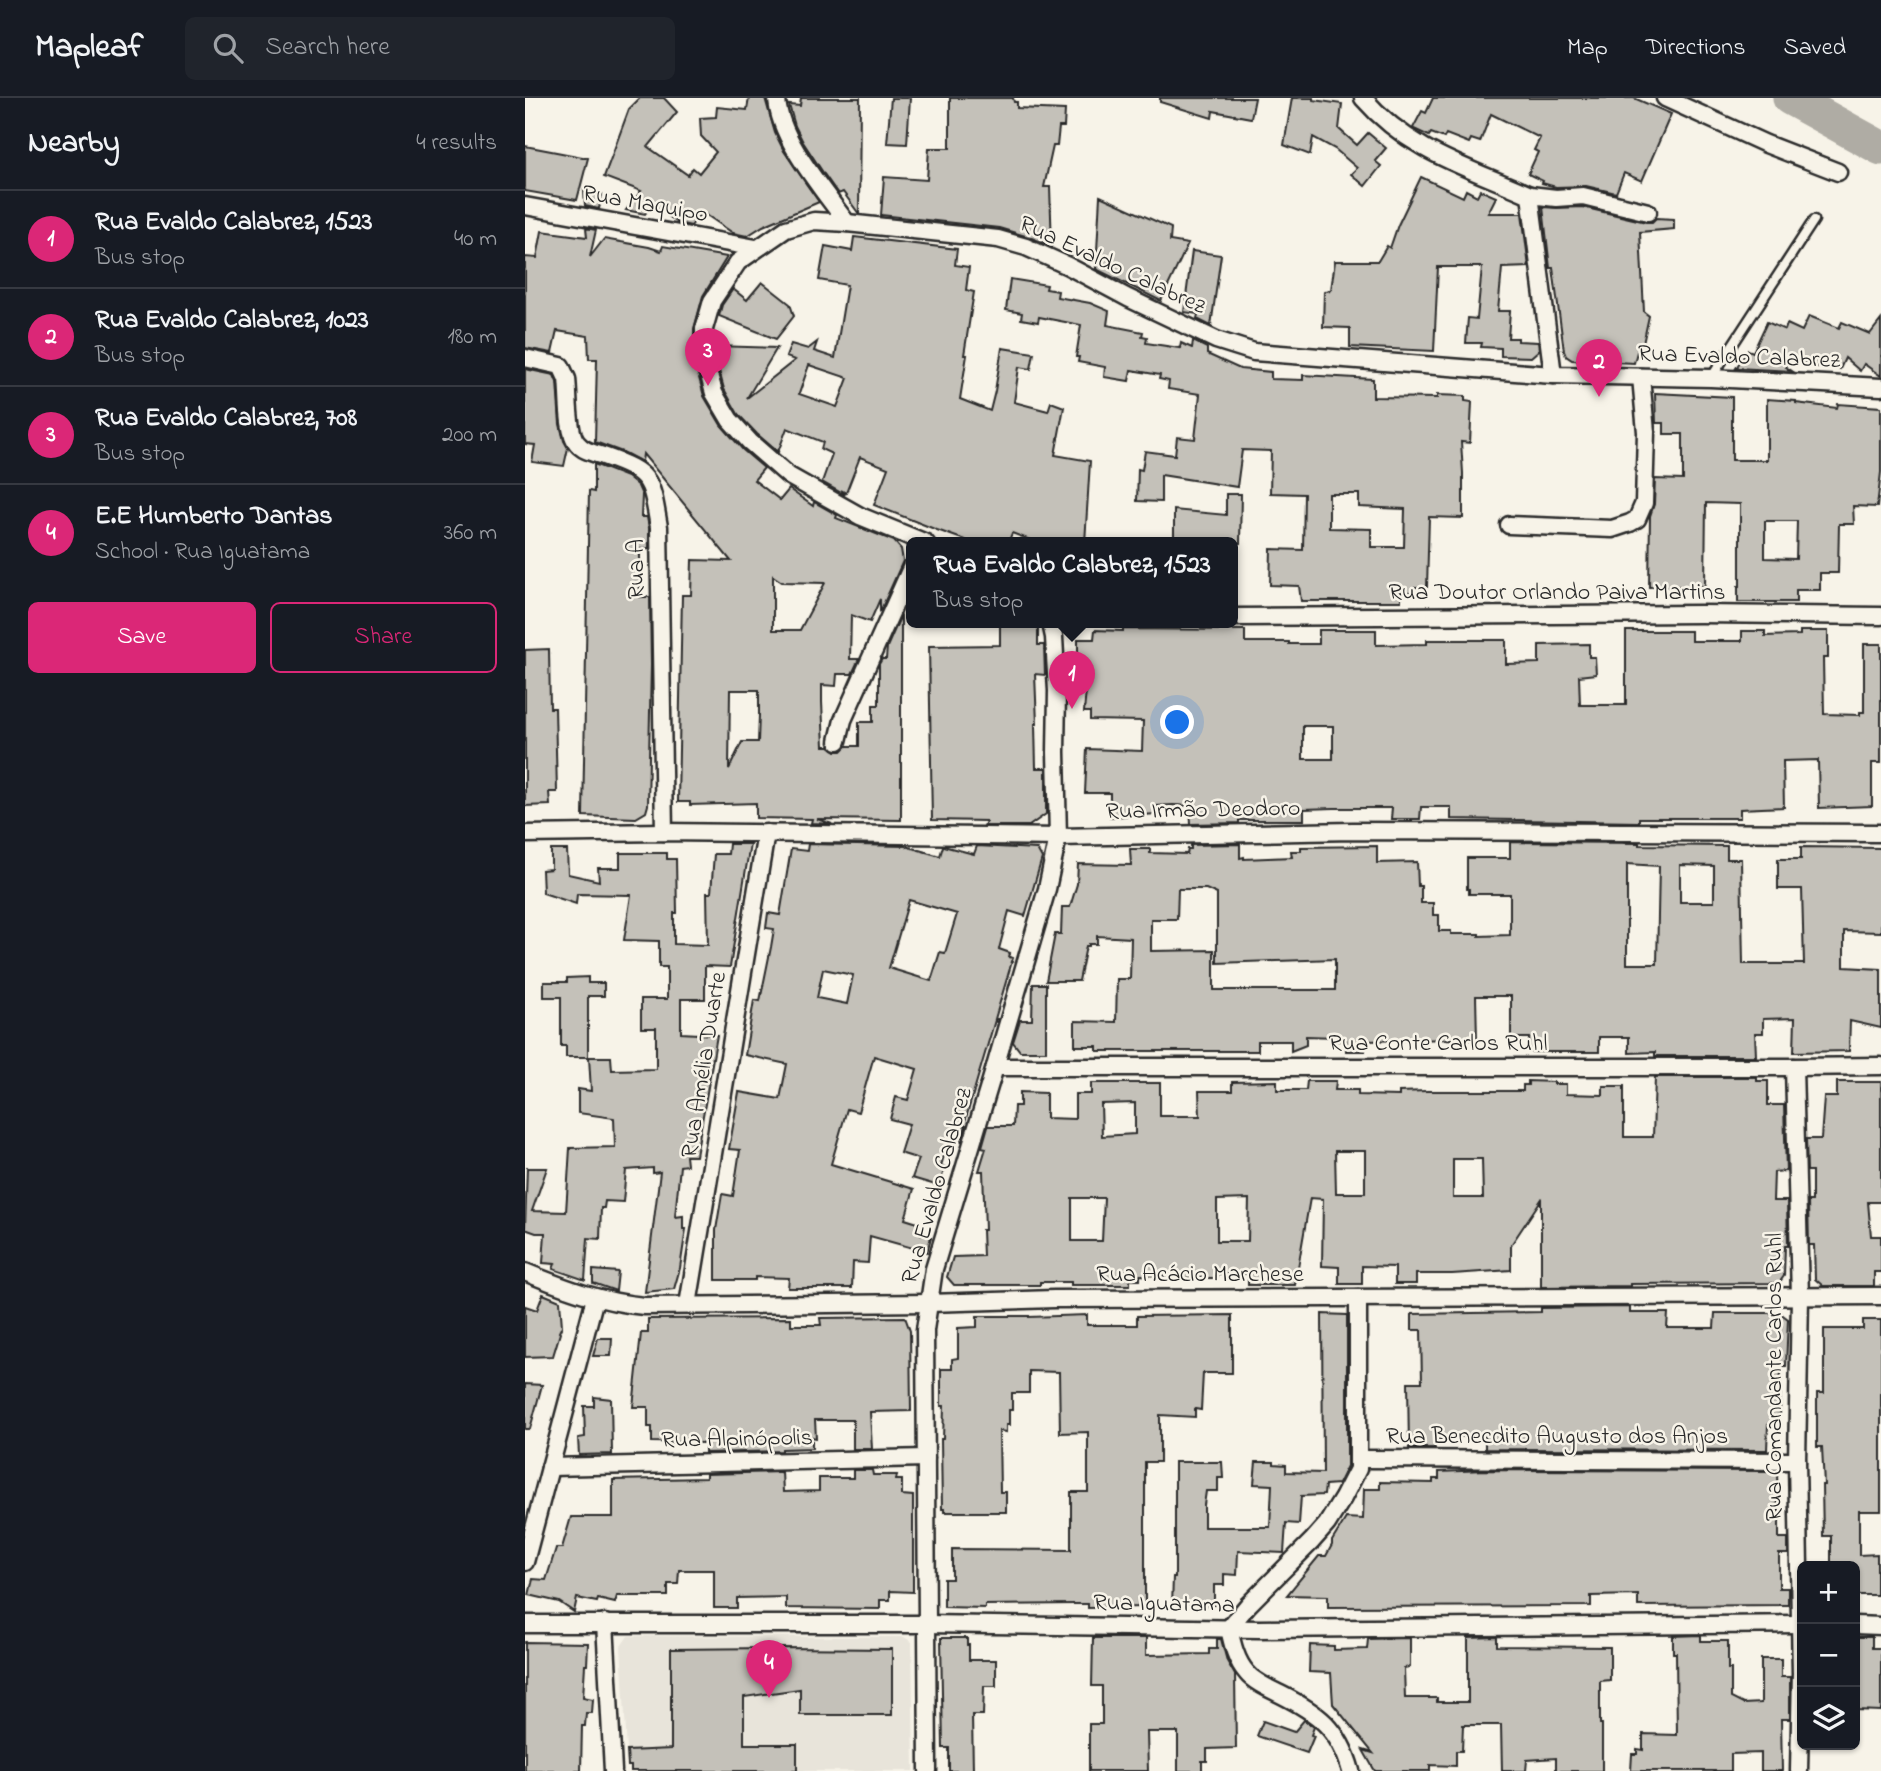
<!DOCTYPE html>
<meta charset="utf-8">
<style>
body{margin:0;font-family:"Indie Flower",sans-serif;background:#20242c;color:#f1f3f6}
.controls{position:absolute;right:21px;bottom:21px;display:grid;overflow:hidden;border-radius:10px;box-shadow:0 2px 5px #0004}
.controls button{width:63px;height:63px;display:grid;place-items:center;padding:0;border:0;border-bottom:2px solid #363941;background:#171b24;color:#f1f3f6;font:35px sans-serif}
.you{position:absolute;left:653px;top:625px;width:24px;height:24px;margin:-18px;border:5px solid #fff;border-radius:50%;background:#1a73e8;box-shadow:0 0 0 10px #1a73e833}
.badge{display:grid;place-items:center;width:46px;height:46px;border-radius:50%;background:#db2777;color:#fff;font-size:23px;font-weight:700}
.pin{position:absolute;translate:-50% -58px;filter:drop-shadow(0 2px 4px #0008)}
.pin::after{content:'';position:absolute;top:37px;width:24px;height:21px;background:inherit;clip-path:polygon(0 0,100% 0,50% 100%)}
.popup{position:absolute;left:381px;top:439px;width:332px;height:91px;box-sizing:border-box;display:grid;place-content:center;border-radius:10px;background:#171b24;filter:drop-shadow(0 2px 5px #0005);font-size:23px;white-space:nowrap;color:#9ea1a6}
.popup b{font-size:26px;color:#f1f3f6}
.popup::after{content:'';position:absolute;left:50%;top:100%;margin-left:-14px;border:14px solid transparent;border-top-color:#171b24}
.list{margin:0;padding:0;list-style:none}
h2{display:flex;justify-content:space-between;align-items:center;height:91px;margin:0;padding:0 28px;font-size:30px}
h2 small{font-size:23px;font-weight:400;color:#9ea1a6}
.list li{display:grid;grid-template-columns:46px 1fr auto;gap:21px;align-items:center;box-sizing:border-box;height:98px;padding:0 28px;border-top:2px solid #363941}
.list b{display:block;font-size:26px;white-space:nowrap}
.list p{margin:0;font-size:23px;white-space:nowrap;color:#9ea1a6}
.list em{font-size:23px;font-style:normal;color:#9ea1a6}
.actions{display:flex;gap:14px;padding:21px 28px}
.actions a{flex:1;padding:16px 0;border:2px solid #db2777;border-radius:10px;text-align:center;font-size:24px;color:#db2777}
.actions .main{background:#db2777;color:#fff}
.icon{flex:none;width:38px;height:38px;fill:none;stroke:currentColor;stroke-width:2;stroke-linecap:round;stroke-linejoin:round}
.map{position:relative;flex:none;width:1356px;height:1673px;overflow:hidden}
header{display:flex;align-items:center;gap:42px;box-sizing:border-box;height:98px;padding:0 35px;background:#171b24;border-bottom:2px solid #363941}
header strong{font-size:33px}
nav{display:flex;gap:38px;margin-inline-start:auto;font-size:24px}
.search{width:490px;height:63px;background:#20242c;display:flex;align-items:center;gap:18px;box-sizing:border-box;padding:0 24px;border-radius:10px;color:#9ea1a6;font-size:26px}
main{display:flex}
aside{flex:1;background:#171b24}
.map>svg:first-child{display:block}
</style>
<header>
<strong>Mapleaf</strong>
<div class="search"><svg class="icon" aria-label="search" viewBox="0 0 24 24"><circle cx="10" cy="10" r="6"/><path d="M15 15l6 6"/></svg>Search here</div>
<nav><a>Map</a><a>Directions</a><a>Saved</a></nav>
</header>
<main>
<aside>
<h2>Nearby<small>4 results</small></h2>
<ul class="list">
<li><span class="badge">1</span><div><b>Rua Evaldo Calabrez, 1523</b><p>Bus stop</p></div><em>40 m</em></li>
<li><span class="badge">2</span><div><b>Rua Evaldo Calabrez, 1023</b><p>Bus stop</p></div><em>180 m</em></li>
<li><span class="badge">3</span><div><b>Rua Evaldo Calabrez, 708</b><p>Bus stop</p></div><em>200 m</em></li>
<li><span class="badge">4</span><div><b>E.E Humberto Dantas</b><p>School · Rua Iguatama</p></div><em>360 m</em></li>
</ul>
<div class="actions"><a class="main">Save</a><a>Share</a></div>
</aside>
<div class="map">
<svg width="1356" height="1673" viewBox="0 0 1356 1673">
<rect width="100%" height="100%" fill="#f7f3e8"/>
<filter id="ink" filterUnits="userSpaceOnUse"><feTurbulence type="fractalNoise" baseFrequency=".0143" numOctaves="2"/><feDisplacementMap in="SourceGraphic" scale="14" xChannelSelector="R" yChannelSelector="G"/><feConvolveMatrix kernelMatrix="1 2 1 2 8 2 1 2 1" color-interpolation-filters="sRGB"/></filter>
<g filter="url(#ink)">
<!-- built -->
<path fill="#e8e4da" d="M103,1538L379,1539L387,1544L389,1673H135L134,1652L102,1653L96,1548Z"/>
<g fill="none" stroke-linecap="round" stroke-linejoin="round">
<!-- river -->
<path stroke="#afaca4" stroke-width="35" d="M1265,0L1356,50"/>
</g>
<!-- building -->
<g fill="#c4c1b9" stroke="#2b2b2b" stroke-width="2" fill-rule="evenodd">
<path d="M115,0H139L152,14L123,49L163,77L168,70L174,75L191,54L176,38L175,20L191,19L192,9L222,12L224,0H240L250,35L259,53L294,104L238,128L222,138L208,135L177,114L166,128L153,125L127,106L120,116L101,112L116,93L79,79L104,11Z"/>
<path d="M276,0H335L334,116L318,94L313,96L299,76L278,44L270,28L264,7L275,8Z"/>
<path d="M366,0H385L382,46L362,45Z"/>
<path d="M425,0H488L489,4H492V10L540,12L539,29H534L532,48H528L519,89H525L527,148L504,139L474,130L356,117L359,79L402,82L404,50H425Z"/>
<path d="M635,0H730L726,20L688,13L687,20L635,4Z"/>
<path d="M767,0H788V2L817,6L814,31L832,47L843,35L861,50L850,63L856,68L840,88L826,76L832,70L810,51L788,39L785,57L759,47Z"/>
<path d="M908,0H1109L1146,16L1117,83L1099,75L1091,95L1061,88L1031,89L1017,85L1018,83L1003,76L1013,54L1009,52L1015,40L966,16L955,44L946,41L944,45L921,36L919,40L906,35L904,38L889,31L888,30L897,13L901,15Z"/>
<path d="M0,48L63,60L52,102L0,93Z"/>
<path d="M896,79L938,99L941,92L952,98L955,92L971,99L963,115H997L1004,169L977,170L973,213H985L983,240H993V243L1013,244L1014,252L1006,259L976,258V250L956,249L957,245H941L943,220L952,221L957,169H913L909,253L825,249V230L798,229L799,193L806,192L810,163H853L862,148L865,150L873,127Z"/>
<path d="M59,91L77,96L74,111L60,108Z"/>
<path d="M575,98L646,130L645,143L663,146L636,203L571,171Z"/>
<path d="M1018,109L1032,110L1057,109L1121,124H1127L1131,120L1149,121V131L1115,134L1119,214L1124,218L1116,255L1112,254L1109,265L1047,262L1041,258L1039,253L1028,170H1025Z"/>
<path d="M61,130L71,132L65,159L79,141L124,149L136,153L138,148L202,159L178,198L169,231V261L179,298L196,327L218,352L239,370L229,382L255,402L264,391L288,408L289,404L312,417L311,420L369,443L376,451L378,463L355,514V501L345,524L326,517L325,561H334L327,576H312L311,588L297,587V604L299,648H304L311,653H317L322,648H334V624H348V607H354V566L357,561H361L362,549L376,517V722L294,721H292L307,726L286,725L287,721L231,720V705L165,707V704H153L157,497H166L167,462L206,463L118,356L117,364L100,355L70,344L72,261H64L63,238L32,233L27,255L0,250V159L12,160L17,133L62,139ZM248,478L257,484L300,485L275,532H248ZM205,592H234V617L233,644H217L204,671Z"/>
<path d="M329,139L432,151L430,167L444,169L441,192L449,194L439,257H442L435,301L465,313L470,293L477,250L509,255L506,271L494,269L489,304L523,313L526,304L539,309L530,357L565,363L560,445H513L487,435L483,445H448L412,432L349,407L363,370L335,359L321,395L316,392L320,397L297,384L307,356L296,351L298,344L262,330L253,354L232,336L213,316L199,291L190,258V248L252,250L222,300L270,262L261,259L266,246L283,251L292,244L289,253L310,260L322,187L294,182L300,148L327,153ZM284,267L323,280L312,309L274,296Z"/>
<path d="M667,153L696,157L686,228L672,221L673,216L659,214Z"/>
<path d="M485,181L522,187L521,191L533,193L532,199L565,205L584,213L582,227L618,234L617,238L622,239L621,245L655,250L656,245L667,250L668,243L682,250V256L715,271L746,274V281L778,282V277L848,281V299L912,300V297L940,298V303L947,304L945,345L936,344L938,375V420L904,419L902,489H889V494H876V503H776L774,488L745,487L746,451L778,452L779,396L745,395L746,353L717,352L712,389L636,377V404L612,403L613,371L617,372L620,353L650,357L652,339L670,341L675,296L643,291L644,283L634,281L635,277L606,272L604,283L579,279L580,269L553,264L554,259H551L556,227L514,219L513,224L496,221L497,215L481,212ZM804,396H834V409L880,411L879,449H846V431L804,430Z"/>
<path d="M237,184L265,206L269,218L251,241L194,218L197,207L208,191L222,202Z"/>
<path d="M1284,218L1314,230L1317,224L1345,236L1356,222V278L1339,266L1335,273L1320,260L1315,271L1295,263L1292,269L1266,259L1261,269L1267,273L1211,270L1223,252L1228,254L1242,224L1260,232L1262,226L1277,233Z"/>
<path d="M0,271L29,277L32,284L35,326L39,343L43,350L39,368L7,364L10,347L0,346Z"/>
<path d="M1130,295L1207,299V362H1242V301L1271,303V305L1312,310L1313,306L1356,309V374L1352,409L1328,408L1329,426H1314L1313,475H1295V492H1271V504H1213V488H1215V406L1181,405L1180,488L1124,489L1125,418L1129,406L1130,381L1158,382V336H1139V325H1131ZM1240,423H1272L1271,461L1240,460Z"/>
<path d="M69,366L102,379L113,388L117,397L116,419H122L124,430V451H115V499H125L126,567L123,707L121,714L111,720L58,718L64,393L69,394Z"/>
<path d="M701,396H716L715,445H649V412L701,417Z"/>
<path d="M475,525H513V547H519L520,577L510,576L512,626H510L511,670H521V716L504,728H459L461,723L407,722L404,548L475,547Z"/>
<path d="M598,531L720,532V544H764V546H794V532H851V547L902,546V542H981V566L1014,565V547L1064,546V559H1070L1071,576L1054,578L1055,607H1101V533H1166V543H1217V533H1240V538L1275,537V533H1303V560H1298L1299,616L1335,617V614H1339V546H1356V665H1347V708L1294,710L1293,662L1258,663L1259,709L1215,711V720H1114V724L926,721V709H896L895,721H866L867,710H809L779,711V722H714V725L666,726L665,708L648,707L632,708V716L585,719V695H560L562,651L617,653L618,623L565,622V614H559L561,592H549L548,563H553V541H569L570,532L598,533ZM778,628H808V661H778Z"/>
<path d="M24,551L25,610H30L32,694H24L25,707L0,708V552Z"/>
<path d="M985,744L1114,745V747L1202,748V761H1216L1218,866H1279L1277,791H1253V761H1276V749L1356,750V834L1319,833V869L1356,871V930L1325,923L1324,953L1269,954L1270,920L1238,921V935H1230L1231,958H1130V954L1104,955V939H1074V954H1004V940H986V898H951L952,942L928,941L840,943V953H821V942L811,943V939L781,938V947L766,953V943H733V953H572V948H550V923L591,924L592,881H605L606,840L572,838V846H564V848H561L554,883H521L530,836H536L537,809H545L552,786L553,766L606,767L605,751H625V755L662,756L663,751H666V747L715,746V760L719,759V761L767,759L766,753H776V749L852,748V765L892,764L893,788H896V805H908V817H914V833H926V836H954V838L985,837V796H944V791H942V760H985ZM1102,766L1134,768L1132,866H1102ZM1155,767L1189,768V804H1155ZM653,791H681L692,796V865L810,861V892H689V852L626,853V821H652Z"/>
<path d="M204,746H225L205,869L180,868V901H156V935L192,937L171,1058H161L162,1067L155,1068L150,1119L158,1118V1131H161L155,1170L149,1191L120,1194L135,1074L128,1075V1070L101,1072L98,1104L80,1103L79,1110H76L75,1141L63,1140L60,1182L28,1171L30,1166L18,1165L20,1135H11L0,1131L2,1070H22L7,1113L41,1114L45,1050L90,1049L89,1020L53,1015V991L66,993L64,959H86L87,972L131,971V930H116V901H142V869H134V843L99,842L106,797L52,796L51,806L18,795L17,772L26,771V752H42L43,776L74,783L73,770H95V755H142V761H151L152,815H149V846L183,847L182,795H186L189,756H203Z"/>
<path d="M283,746L380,748L415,758L418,748L449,756L452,748L512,751L517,760L500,818L484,813L474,851L485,855L484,859L488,860L470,921H473L472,925L470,922L453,979L439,1027H441L437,1043L424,1040L416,1068L420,1069L414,1088L387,1080L394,1061L375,1055L384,1026L365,1021L371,999L383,1002L392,971L349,958L333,1014L322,1011L306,1066L389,1091L380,1121L399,1127L396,1136L406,1139L402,1154L345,1138L343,1165L328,1164L327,1190H263L264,1180L230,1179V1182H191V1132L197,1096L208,1098L215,1052L204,1051L214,994L255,1001L262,966L220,957L229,902L235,903L246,849L249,831L241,830L243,815L255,817L266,751L282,753ZM384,802L432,816L420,855L415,854L406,883L364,870ZM298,871L328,877L322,906L292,900Z"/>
<path d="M63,879V885H79V898H63V959H41V948H36V899H19V884H42V880Z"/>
<path d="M508,886H521V953H495L488,944L495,922H507Z"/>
<path d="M1130,979H1232V983H1243V1007H1259L1261,1073L1249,1074L1248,1103H1262L1263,1148H1260L1259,1178L1254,1185L1105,1186V1188L1016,1189V1102L986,1147V1172L927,1176H891V1186H870V1169L837,1168V1186H814V1169L797,1168L798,1101L785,1100L770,1187H723V1176H692V1180H650V1178L615,1177V1182H605V1187H546V1184H515V1187H429L422,1179L428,1159L458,1158L457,1132H460L458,1073H454L461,1050L457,1049L463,1028H488L489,1008H495V994L521,995V1020L550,1021V996H566V985H635V1018H675L674,993H707V984L752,983V992H781L782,983H811L810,992H833V997L874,998V994L902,993H998V987H1003V983L1029,984V986H1041V996L1078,997V988H1099V1039H1128ZM610,1005V1036L577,1038L576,1006ZM810,1053H840V1095H811ZM928,1061H957L958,1100H928ZM547,1100H579L577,1143H547ZM724,1101L723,1143H692V1102Z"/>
<path d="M1312,984H1356V1104H1343L1346,1138H1356V1174H1349V1188H1298L1290,1181L1289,1147H1284L1283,1103H1287V1073H1282L1281,1041H1296L1299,999H1312Z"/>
<path d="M68,1172L93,1174L91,1193L68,1185Z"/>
<path d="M18,1196L35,1203L37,1228L34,1234L35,1235L28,1258L0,1259V1208L12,1212Z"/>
<path d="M1105,1209V1215H1143L1142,1230H1189L1190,1215H1255L1263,1221L1261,1268H1256L1255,1317H1253V1326H1243L1242,1352L960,1351V1339L925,1338V1342H910V1350H884L883,1284H897L896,1232H887V1216L1016,1214V1210Z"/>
<path d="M797,1216L822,1217V1368L813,1386L800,1387L799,1397L776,1398L774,1426L761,1425L759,1455L713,1453L712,1477L699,1476V1487H689V1507L647,1508L648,1479H650V1364H697L698,1380H693V1393H681L679,1407V1429H745L747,1387L729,1386L731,1364H749V1366L761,1367V1374L798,1375Z"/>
<path d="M562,1217V1227H612V1218L707,1217V1275H678L676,1312L670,1311V1319L635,1317V1364H620V1509L563,1510V1506H550L460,1507V1510L419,1509V1481H427V1451L546,1452V1394H563V1334L535,1335L534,1274L504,1273V1295H487V1312H484V1327H481V1334L474,1333L475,1394H481V1414H419V1411H417L416,1341H418L419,1308H416V1271H427V1261L433,1260V1230L452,1229V1218H504V1219Z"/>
<path d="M380,1219L385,1233L386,1313L345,1314L347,1351H328V1322H290L291,1340L287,1339V1350L257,1351V1353L180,1355V1345L127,1344V1329H123V1309H108L116,1235H123V1221L266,1220V1227H296L295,1220Z"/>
<path d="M1338,1222H1356V1413H1334V1457L1352,1456V1497H1330V1468H1306V1438H1298L1297,1387H1299L1297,1349H1292V1295H1299V1231H1338Z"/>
<path d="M73,1240H87L86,1258H68Z"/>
<path d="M0,1286L17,1287L5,1331H0Z"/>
<path d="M69,1299L86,1301L87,1356L54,1357L53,1340L60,1339L59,1308H69Z"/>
<path d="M328,1372H347L348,1377H372L371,1382H377V1397L388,1398V1494L365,1493V1502H355V1511L261,1510V1499L212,1500V1510H189V1472H154L153,1486H143V1498H92L90,1505L73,1501L72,1504L52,1500L49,1514L34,1504L4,1497L8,1481L21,1482L31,1450H37L46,1419H88V1382L181,1380V1376L257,1374L258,1394L294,1393V1380H328Z"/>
<path d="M960,1372L1252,1373L1253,1413H1254V1440H1263V1456H1254V1490H1263V1507L1113,1508V1497L1066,1498V1508L803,1509V1498L762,1497L794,1458H801L807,1447V1443L821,1420L838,1421L839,1391H855V1384L908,1385V1381H914V1374Z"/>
<path d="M1176,1537V1543H1203V1571H1206V1600L1218,1606L1236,1605V1561H1256V1579H1265V1621H1256L1257,1673H1236V1655L1206,1656V1673H1106L1107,1656H1112V1651L1118,1652V1636L1152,1637L1151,1555H1148V1538Z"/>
<path d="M972,1539V1548L1085,1549V1582L1075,1583V1626H1077V1673H1031V1660L1002,1662L1001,1673H977L976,1627H938L937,1653H931V1668L905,1667V1673H850L838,1652L848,1655L808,1606L806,1575L784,1574L785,1547L809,1548V1552L842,1551L843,1541L885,1540V1569L879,1570L880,1600H912V1604H943V1540Z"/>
<path d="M1330,1539H1347V1550H1356V1613L1330,1612Z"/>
<path d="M416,1540H442V1547H444V1562H471V1588H459L458,1617H447L448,1673H424V1650H418Z"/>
<path d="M568,1540H621V1557L684,1556V1551H692V1541H696L702,1563L710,1577L711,1650L682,1651V1663H677V1673H653V1634H622L623,1673H564V1626H577V1588H567Z"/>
<path d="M0,1544L63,1545L62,1567H60L58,1599L68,1601L67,1615H61L60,1628H57L56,1673H0Z"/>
<path d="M253,1550L367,1551V1617H275V1591L219,1599V1646H272V1673H106V1668H103L102,1653L146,1651V1551Z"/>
<path d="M779,1622L789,1629L786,1637L789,1638L782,1655L732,1638L738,1623L769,1634Z"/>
</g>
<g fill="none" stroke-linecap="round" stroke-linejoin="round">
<defs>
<path id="lane" d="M1186,280L1289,122"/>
<g id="street">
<path d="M252,0C253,40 299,93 322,125"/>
<path d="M838,0C885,54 942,69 1005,97L1028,277"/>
<path d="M1140,0L1241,46L1313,74"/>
<path d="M1005,97L1031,100L1058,98L1123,114"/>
<path d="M0,108L231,150"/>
<path d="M0,260L36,268L42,281C44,296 42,334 52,345C59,354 70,355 81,359C127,375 126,382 134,429L139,734"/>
<path d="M984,427L1087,431L1105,425L1112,421L1119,405L1121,334L1116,279"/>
<path d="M401,445L335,418L264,378L225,344L205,322L189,295L179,259V231L187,203L213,164L261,131L289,123L322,125L473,141L501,149L543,168L603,200L691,242L729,254L1028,277L1186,280L1356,289"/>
<path d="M708,519L1176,516L1356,518"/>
<path d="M313,643L318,622L386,470"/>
<path d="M0,736L139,734L533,739L828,733L1356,735"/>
<path d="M470,969H1269L1356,968"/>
<path d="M1269,969L1275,1199L1272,1363L1276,1575L1274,1673"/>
<path d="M0,1174C39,1190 76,1204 119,1208L404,1205L529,1201L1356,1198"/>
<path d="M163,1207L241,735"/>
<path d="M834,1361L1272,1363"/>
<path d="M25,1369L401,1360"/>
<path d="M0,1464L70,1200"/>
<path d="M80,1525L88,1673"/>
<path d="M0,1526H401L734,1531L1277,1526"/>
<path d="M1330,1527L1356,1528"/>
<path d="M403,1673L400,1232L409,1171L470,969L522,791L533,739L531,654L532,593L529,539L526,525"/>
<path d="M826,1673C814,1630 793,1615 755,1596C745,1591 729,1584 722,1575C711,1563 707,1545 704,1530L723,1507L787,1443L802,1426L818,1400L833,1371V1200"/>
</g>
</defs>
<!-- lane casing -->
<use href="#lane" stroke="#2b2b2b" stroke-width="13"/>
<!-- street casing -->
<use href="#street" stroke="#2b2b2b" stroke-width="21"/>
<!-- lane -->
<use href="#lane" stroke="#f7f3e8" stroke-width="8"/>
<!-- street -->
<use href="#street" stroke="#f7f3e8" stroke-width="16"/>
</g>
</g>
<g text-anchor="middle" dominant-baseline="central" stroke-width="5" stroke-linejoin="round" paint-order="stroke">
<!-- street labels -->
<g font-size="24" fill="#2b2b2b" stroke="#f7f3e8">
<text transform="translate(120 107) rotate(10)">Rua Maquipo</text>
<text transform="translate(587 168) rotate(25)">Rua Evaldo Calabrez</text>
<text transform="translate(1214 260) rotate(2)">Rua Evaldo Calabrez</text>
<text transform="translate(112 471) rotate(-90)">Rua A</text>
<text x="1032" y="495">Rua Doutor Orlando Paiva Martins</text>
<text transform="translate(678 713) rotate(-1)">Rua Irmão Deodoro</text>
<text x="913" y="946">Rua Conte Carlos Ruhl</text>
<text transform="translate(180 967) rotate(-81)">Rua Amélia Duarte</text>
<text transform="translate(413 1088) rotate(-74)">Rua Evaldo Calabrez</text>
<text x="675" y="1177">Rua Acácio Marchese</text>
<text transform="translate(1250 1279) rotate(-90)">Rua Comandante Carlos Ruhl</text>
<text x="1032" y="1339">Rua Benecdito Augusto dos Anjos</text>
<text transform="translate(212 1342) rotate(-1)">Rua Alpinópolis</text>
<text transform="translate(639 1507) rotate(1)">Rua Iguatama</text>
</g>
</g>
</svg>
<div class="controls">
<button>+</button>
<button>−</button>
<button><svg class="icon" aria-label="layers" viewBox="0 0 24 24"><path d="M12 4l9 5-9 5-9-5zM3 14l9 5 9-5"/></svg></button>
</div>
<div class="you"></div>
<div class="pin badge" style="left:547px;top:611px">1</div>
<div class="popup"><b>Rua Evaldo Calabrez, 1523</b>Bus stop</div>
<div class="pin badge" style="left:1074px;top:299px">2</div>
<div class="pin badge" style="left:183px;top:288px">3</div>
<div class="pin badge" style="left:244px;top:1600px">4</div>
</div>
</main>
